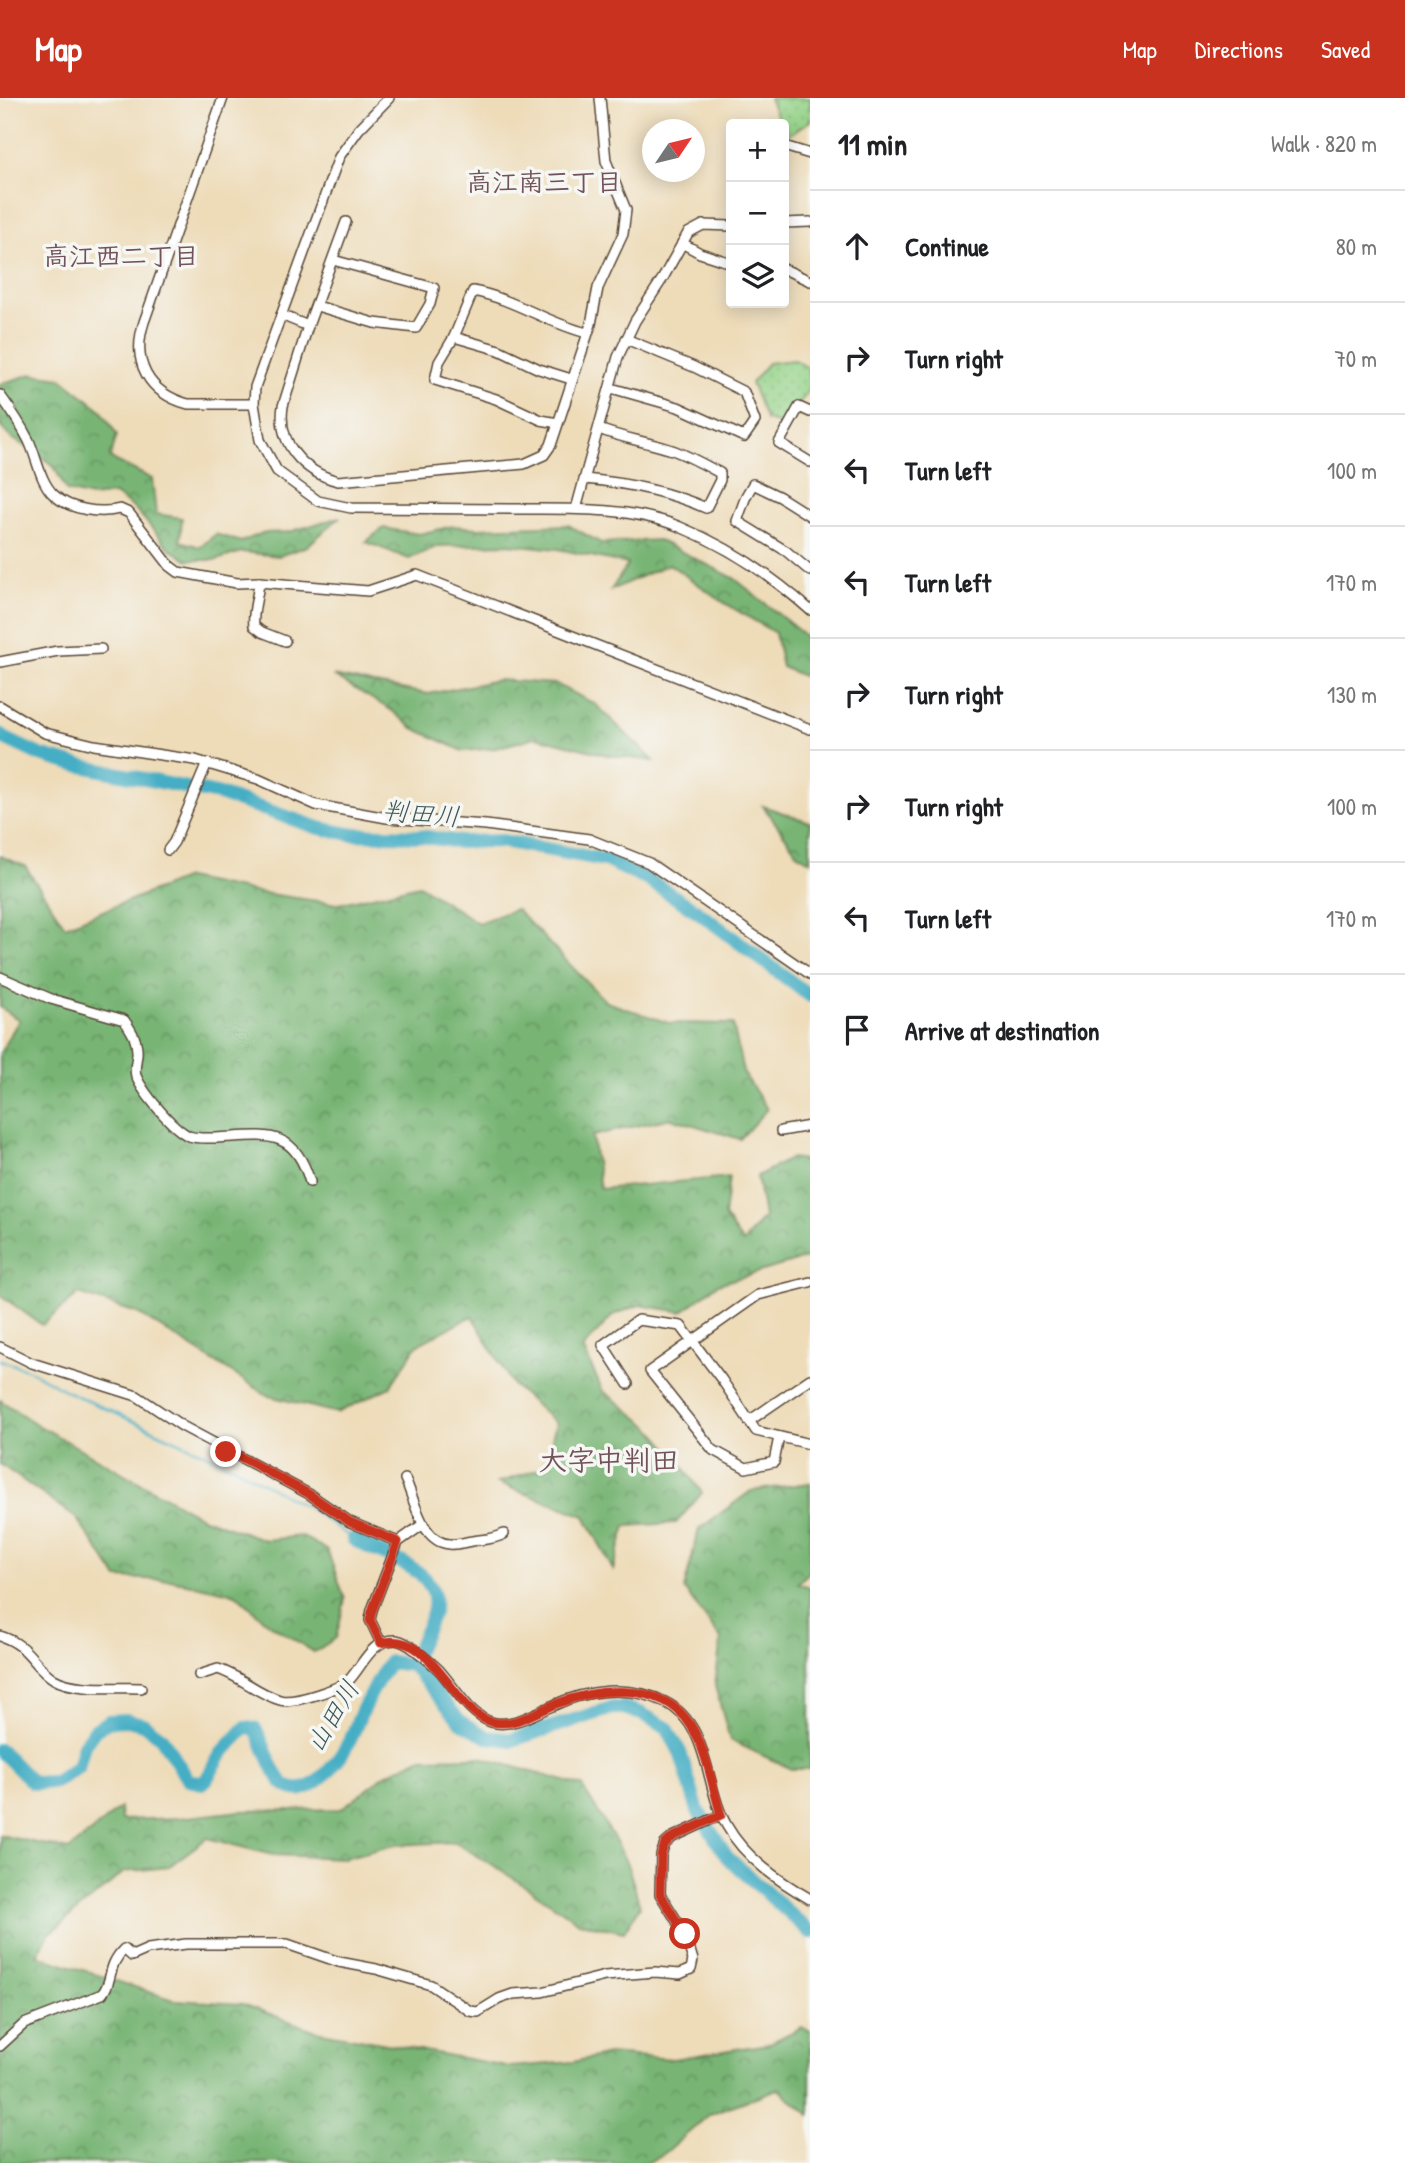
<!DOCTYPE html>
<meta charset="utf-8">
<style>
body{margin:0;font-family:"Patrick Hand","Klee One",sans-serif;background:#f6f6f6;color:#202124}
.controls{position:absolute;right:21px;top:21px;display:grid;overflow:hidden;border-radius:7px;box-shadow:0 4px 18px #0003}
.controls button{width:63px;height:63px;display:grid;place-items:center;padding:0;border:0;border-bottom:2px solid #e0e0e0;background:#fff;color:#202124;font:35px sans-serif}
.compass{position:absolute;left:642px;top:21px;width:63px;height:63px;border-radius:50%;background:#fff;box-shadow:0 4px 18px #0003;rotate:55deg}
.stop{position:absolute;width:21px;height:21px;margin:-16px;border:5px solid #c8321e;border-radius:50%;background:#fff}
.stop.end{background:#c8321e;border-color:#fff;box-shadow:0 2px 7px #0008}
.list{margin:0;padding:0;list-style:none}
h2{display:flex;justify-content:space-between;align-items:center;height:91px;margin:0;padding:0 28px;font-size:30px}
h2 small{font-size:23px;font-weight:400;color:#757577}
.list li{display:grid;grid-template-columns:46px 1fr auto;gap:21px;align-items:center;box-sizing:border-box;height:112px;padding:0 28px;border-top:2px solid #e0e0e0}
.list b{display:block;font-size:26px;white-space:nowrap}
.list em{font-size:23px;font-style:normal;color:#757577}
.icon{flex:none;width:38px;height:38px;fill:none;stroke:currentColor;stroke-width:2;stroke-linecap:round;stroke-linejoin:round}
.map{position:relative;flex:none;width:810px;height:2065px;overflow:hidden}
header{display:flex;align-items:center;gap:42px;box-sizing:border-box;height:98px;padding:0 35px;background:#c8321e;color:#fff}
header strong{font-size:33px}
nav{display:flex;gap:38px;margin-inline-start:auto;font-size:24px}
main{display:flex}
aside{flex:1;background:#fff}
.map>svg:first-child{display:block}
</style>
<header>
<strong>Map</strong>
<nav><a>Map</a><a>Directions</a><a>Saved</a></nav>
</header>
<main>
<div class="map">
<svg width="810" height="2065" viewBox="0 0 810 2065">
<defs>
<pattern id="forest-crowns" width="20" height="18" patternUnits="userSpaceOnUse" patternTransform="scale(1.75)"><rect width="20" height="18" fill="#78b575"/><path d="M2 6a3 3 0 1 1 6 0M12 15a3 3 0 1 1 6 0" fill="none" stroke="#64935f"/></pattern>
<pattern id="park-dots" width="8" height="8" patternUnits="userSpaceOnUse" patternTransform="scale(1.75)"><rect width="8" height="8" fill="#95d389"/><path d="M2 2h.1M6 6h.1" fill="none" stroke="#81b576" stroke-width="1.8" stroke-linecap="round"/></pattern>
</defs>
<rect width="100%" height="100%" fill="#f6f6f2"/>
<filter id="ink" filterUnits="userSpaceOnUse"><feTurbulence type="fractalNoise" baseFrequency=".0143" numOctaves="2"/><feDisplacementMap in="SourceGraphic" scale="14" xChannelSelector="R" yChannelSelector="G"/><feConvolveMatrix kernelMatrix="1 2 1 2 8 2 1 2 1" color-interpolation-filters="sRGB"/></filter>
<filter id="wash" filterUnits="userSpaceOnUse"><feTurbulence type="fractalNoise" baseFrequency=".00686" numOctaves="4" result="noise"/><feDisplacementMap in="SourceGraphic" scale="28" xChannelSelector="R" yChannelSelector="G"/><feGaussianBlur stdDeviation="1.57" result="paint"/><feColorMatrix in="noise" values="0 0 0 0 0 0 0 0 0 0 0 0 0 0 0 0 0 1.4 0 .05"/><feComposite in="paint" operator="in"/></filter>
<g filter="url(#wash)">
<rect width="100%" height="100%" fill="#eedcb9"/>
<!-- forest -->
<g fill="url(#forest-crowns)" stroke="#5a704a" stroke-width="2">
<path d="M32,276L61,280L101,312L117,337L110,360L152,381L156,416L182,420L180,443L200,449L216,436L241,444L263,435L289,434L340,419L307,448L279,458L242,454L216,462H188L170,451L137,413L115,396L91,399L67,393L53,367L9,338L0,328V286Z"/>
<path d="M568,427L601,445L658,442L734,480L810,542V581L782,569L775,535L726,506L669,466L611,492L628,466L558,451L508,446L438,448L409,461L366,444L383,430L419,436L453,428L478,430Z"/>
<path d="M333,578L428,596L498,582L556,586L595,606L654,663L607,657L536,639L496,650L463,653L413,630L391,612Z"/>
<path d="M763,708L810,724V763L798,756Z"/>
<path d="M0,758L25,768L65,828L186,780L255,794L338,806L419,787L478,825L516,811L606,904L669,925L733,926L743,974L767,1011L740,1041L671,1020L592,1038L600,1091L729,1079L724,1118L743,1145L764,1119L757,1078L792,1060L810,1063V1159L718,1186L682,1214L639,1207L613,1217L583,1250L602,1292L650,1329L675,1357L702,1395L676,1425L626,1428L613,1472L585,1418L498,1385L545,1369L556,1325L513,1287L472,1218L417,1247L390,1289L337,1315L269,1298L137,1215L79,1196L42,1227L0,1197V955L19,922L0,909Z"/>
<path d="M0,1302L36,1326L201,1419L265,1442L301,1438L327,1452L345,1501L336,1540L314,1554L265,1523L236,1496L171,1482L118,1480L76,1420L0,1366Z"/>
<path d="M810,1385V1473L798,1485L810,1489V1671H791L730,1642L715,1588L721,1541L684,1491L699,1431L751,1393Z"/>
<path d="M480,1659L582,1688L618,1747L629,1771L640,1808L624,1834L579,1824L493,1767L454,1744L395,1747L343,1760L272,1757L207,1740L168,1769L124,1774L49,1836L37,1857L174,1902L243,1906L316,1933L511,1969L573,1964L608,1956L673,1961L768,1946L802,1929L810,1933V2017L778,1991L710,2016L665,2055L647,2065H0V1737L69,1752L120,1710L121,1722L179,1720L241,1713L341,1711L385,1677L420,1660Z"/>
</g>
<!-- park -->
<g fill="url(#park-dots)" stroke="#687e54" stroke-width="2">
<path d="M769,0H810V23L785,39L784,26H780Z"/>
<path d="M795,262L808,270L810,290L785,327L766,322L751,285L768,265Z"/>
</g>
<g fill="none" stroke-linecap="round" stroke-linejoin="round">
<!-- stream -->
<path stroke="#45aec4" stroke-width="2.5" d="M0,1262L29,1272L66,1293L233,1368L315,1414L353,1441"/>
<!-- river -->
<g stroke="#45aec4" stroke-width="14">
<path d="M0,636L4,640L40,657L72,666L222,697L319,730L350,736L420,738L460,744L502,743L605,762L648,782L697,813L810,898"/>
<path d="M353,1441C381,1459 445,1470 433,1514C428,1532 417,1547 413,1564"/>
<path d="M412,1567L461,1624L487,1639L512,1642L612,1610H624L642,1616L667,1630L680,1654L698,1713L727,1759L810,1834"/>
<path d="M0,1652L33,1685L55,1684L78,1669L84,1647L95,1632L109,1623L127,1622L143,1626L161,1639L188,1682L202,1685L206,1682L221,1656L245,1630L255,1631C266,1647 269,1669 282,1684C307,1710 340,1661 350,1642C355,1632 358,1621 363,1611C371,1595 379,1578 390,1564L412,1567"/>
</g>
</g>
</g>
<g filter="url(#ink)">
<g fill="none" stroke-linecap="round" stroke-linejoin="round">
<defs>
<g id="street">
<path d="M223,0L144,224C131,264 148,295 188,306H254"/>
<path d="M389,0L359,31L339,59L255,289L254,306L260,342L277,373L318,403L351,410C404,410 458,411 511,411C566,411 628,408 680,429C729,449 771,477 810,512"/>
<path d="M784,48L810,56"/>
<path d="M346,124L308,228L283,308C277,345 303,374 338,383L524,366L544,357L551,347L591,226L598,190L623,136L626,112L606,63L600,0"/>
<path d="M784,125L810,124"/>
<path d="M682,145L700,155L731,165"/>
<path d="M784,171L810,183"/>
<path d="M317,208L374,225L416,230L430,206L434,190L333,162"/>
<path d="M281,217L308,228"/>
<path d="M454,239L499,252L539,271L571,281"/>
<path d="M611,290L678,309L744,339L755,323L744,294L694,269L626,241"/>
<path d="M0,297C11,312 21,327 29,343C37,360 40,384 54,397C70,412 100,416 120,411L129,415L170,468L178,474L237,485L259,484L368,493L417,477L810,631"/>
<path d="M810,314L799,309L779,345L810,364"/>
<path d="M558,325L541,322L496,301L435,282L439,264L454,239L473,193C514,201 547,225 587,235"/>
<path d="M585,381C628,385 667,393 706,410L720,382V375C705,367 691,359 675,353C650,344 624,341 599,331"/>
<path d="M576,411L618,259L635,223L663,180L688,135L703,127L731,128"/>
<path d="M810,418L780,399L753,386L746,398L737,423L786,453L810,473"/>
<path d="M259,484C258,499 252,514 254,528L262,534L285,543"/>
<path d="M0,564L58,553L101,551"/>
<path d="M0,608L45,635L94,647L195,662L258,681L316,707L387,720L486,727L589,741L649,765L810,876"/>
<path d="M168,752L174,744L207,665"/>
<path d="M0,879L51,901L124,922C132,933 138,943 137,957C136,964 134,971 136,978C143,995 173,1031 189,1038C197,1041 208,1040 216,1040C264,1038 294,1028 310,1084"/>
<path d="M781,1033L810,1028"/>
<path d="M0,1249L32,1265L137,1298L182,1328L309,1396L350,1424L398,1444L372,1512L370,1522L381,1545"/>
<path d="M628,1286L603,1247L638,1222L681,1228L722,1282L756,1333L810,1346"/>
<path d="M749,1323L810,1281"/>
<path d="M779,1339L774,1364L746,1370L713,1352L650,1273L758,1197L810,1184"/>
<path d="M405,1381C415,1401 421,1445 450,1446C457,1447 465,1444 472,1443C484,1441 493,1442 504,1436"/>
<path d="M398,1444L422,1427"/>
<path d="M0,1538C30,1547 32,1567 54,1581C74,1593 118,1589 141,1590"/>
<path d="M199,1577L218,1571C240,1578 258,1596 280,1602C293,1606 340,1591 350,1581C363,1567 372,1541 396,1542C403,1543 409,1547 415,1552C423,1558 432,1565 439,1572C454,1588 469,1617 491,1624C512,1630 533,1616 552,1608C586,1592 629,1586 665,1604C711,1627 704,1689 727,1728C745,1760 779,1783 810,1801"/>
<path d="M0,1948L24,1926L102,1896C114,1882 106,1869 124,1851L132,1858L148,1851L186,1846H287L339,1864L376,1871L431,1887L470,1913L478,1914L499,1901L513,1896L542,1894L605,1878L655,1874L680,1876L691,1871L693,1862L685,1836L660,1796L661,1757L665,1746L673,1739L721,1717"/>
</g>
</defs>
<!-- street casing -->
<use href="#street" stroke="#564535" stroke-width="12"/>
<!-- street -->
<use href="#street" stroke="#fff" stroke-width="9"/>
</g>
</g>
<g fill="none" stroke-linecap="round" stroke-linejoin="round" filter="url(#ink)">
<!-- route -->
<path stroke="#c8321e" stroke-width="9" d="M226,1354L235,1356L309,1396L350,1424L398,1444L372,1513L370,1522L381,1545C432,1530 453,1615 492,1624C514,1629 534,1615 553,1607C595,1590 661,1582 690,1626C707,1652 712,1688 721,1717L673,1739L665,1746L661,1757L660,1796L685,1836"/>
</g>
<g text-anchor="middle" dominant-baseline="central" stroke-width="7" stroke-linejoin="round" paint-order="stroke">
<!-- neighbourhood labels -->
<g font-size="26" font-weight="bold" fill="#72535b" stroke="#f6f6f2">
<text x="544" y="83">高江南三丁目</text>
<text x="121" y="157">高江西二丁目</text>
</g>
<!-- water labels -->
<g font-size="26" font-style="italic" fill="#3e5858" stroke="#f6f6f2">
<text transform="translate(421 715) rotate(5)">判田川</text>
<text transform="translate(332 1618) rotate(-59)">山田川</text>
</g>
<!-- quarter labels -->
<g font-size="28" font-weight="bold" fill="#72535b" stroke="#f6f6f2">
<text x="609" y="1362">大字中判田</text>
</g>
</g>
</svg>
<div class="controls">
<button>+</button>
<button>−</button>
<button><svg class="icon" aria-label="layers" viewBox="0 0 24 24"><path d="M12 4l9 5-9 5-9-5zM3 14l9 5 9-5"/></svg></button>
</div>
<svg class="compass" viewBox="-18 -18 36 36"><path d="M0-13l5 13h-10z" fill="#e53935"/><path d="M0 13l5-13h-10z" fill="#757577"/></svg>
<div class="stop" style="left:685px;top:1836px"></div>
<div class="stop end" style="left:226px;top:1354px"></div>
</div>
<aside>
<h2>11 min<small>Walk · 820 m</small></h2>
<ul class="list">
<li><svg class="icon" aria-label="ahead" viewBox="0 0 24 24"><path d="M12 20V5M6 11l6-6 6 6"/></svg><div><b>Continue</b></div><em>80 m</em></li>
<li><svg class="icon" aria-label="right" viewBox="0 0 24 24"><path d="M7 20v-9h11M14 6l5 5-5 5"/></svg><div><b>Turn right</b></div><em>70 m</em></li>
<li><svg class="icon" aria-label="left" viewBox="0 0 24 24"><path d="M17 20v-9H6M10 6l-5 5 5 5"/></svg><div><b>Turn left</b></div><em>100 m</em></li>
<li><svg class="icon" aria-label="left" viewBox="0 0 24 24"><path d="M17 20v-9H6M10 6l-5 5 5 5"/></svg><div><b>Turn left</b></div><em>170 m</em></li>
<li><svg class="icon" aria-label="right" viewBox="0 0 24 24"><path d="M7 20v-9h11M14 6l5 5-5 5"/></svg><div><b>Turn right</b></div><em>130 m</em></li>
<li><svg class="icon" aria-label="right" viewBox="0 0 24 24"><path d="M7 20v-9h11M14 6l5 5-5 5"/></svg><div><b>Turn right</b></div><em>100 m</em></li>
<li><svg class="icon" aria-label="left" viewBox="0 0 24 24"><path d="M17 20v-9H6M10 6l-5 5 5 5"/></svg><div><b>Turn left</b></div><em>170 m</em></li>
<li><svg class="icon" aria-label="arrive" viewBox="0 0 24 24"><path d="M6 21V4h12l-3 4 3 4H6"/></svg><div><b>Arrive at destination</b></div></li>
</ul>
</aside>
</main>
